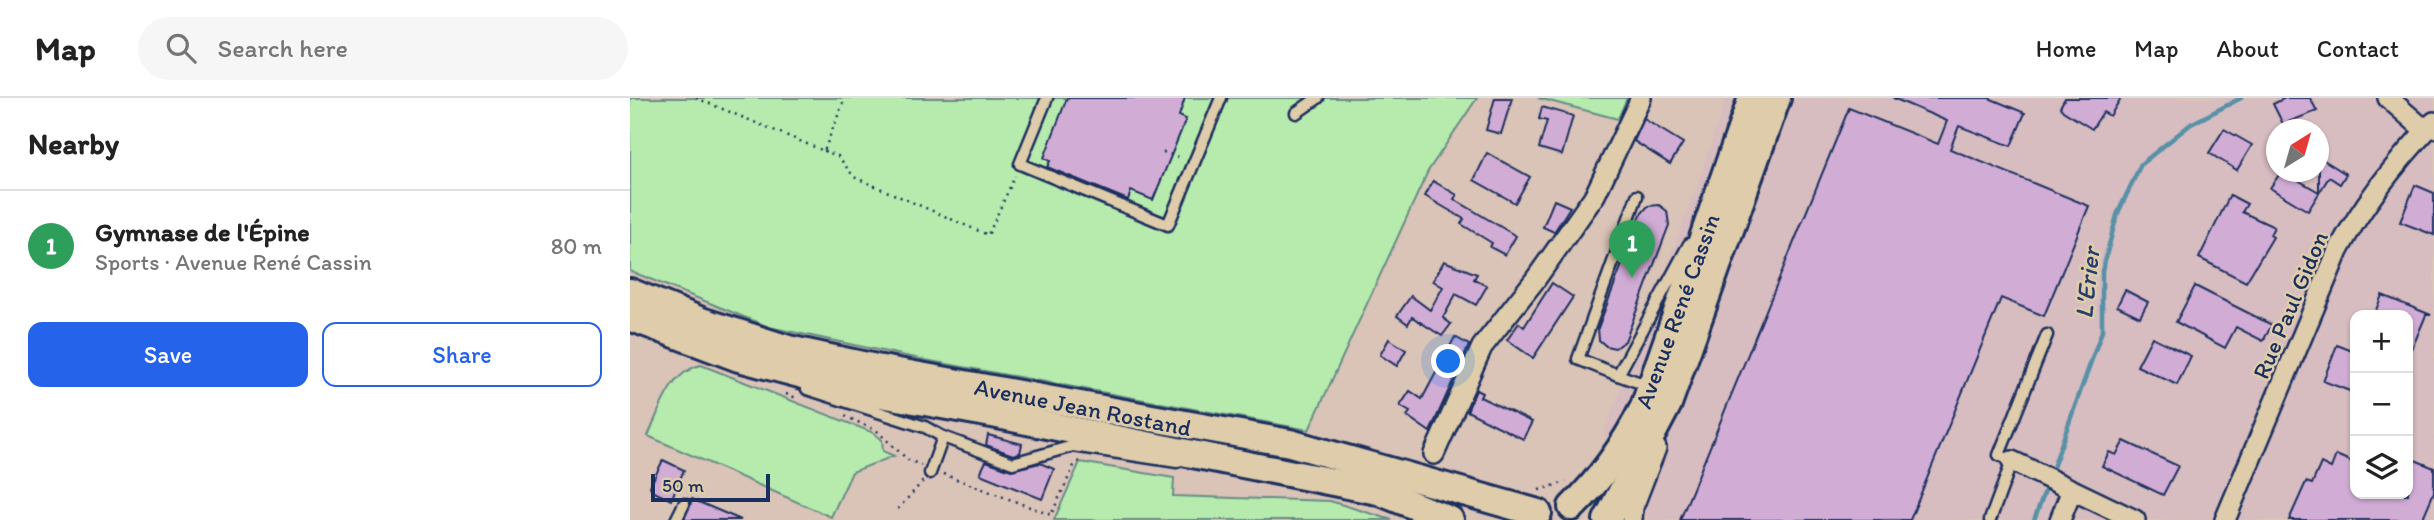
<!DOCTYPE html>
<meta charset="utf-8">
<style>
body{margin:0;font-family:Itim,sans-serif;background:#f6f6f6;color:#222}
.controls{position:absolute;right:21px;bottom:21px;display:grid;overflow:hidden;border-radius:14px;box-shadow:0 2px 5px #0004}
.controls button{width:63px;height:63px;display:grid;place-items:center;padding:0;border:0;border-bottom:2px solid #e0e0e0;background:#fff;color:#222;font:35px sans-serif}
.compass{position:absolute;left:1636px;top:21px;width:63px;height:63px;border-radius:50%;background:#fff;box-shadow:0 2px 5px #0004;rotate:37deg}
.scale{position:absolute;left:21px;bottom:18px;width:119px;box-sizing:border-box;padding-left:7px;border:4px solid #1b2f5e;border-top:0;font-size:19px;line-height:24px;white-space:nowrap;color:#1b2f5e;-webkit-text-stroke:5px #deccaa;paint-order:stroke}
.you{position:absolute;left:819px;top:264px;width:24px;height:24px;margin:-18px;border:5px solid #fff;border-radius:50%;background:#1a73e8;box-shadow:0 0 0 10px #1a73e833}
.badge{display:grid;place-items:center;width:46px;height:46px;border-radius:50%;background:#2563eb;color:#fff;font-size:23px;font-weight:700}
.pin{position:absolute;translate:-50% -58px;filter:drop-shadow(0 2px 4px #0008)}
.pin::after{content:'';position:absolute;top:37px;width:24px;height:21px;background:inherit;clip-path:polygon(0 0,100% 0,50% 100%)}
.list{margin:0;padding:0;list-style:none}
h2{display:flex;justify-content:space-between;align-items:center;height:91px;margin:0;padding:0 28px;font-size:30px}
h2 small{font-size:23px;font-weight:400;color:#767676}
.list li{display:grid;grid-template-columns:46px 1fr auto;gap:21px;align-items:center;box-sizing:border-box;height:112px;padding:0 28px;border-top:2px solid #e0e0e0}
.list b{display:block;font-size:26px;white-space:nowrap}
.list p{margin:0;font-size:23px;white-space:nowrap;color:#767676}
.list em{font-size:23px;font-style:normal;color:#767676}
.actions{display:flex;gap:14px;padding:21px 28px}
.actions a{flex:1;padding:16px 0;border:2px solid #2563eb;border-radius:14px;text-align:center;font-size:24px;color:#2563eb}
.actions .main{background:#2563eb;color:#fff}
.icon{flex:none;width:38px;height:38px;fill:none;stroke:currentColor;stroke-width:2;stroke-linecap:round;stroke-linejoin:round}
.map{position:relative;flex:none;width:1804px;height:422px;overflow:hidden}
header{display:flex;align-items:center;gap:42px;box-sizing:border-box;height:98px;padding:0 35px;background:#fff;border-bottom:2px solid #e0e0e0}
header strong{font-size:33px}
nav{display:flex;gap:38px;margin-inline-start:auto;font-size:24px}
.search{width:490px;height:63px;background:#f6f6f6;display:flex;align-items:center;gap:18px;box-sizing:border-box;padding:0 24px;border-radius:38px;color:#767676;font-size:26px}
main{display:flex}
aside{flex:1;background:#fff}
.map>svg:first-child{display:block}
</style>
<header>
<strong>Map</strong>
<div class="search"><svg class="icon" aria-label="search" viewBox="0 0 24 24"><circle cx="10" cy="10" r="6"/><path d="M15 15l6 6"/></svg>Search here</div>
<nav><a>Home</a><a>Map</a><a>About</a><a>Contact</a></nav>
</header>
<main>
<aside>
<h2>Nearby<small></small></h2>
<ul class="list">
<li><span class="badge" style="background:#2e9e5b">1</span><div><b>Gymnase de l'Épine</b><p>Sports · Avenue René Cassin</p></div><em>80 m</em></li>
</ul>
<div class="actions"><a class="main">Save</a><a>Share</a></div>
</aside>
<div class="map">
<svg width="1804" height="422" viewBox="0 0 1804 422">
<rect width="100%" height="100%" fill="#dac3b7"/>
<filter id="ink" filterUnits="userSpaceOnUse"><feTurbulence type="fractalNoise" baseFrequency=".0143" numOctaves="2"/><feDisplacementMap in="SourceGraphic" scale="14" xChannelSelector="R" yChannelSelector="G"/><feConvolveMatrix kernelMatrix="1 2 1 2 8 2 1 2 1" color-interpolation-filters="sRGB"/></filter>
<g filter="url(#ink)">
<!-- built -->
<path fill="#d7bcc0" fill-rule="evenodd" d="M1096,0H1804V422H1019L974,335L1068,86ZM1646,32H1688V74H1646ZM1725,217H1778V396H1725Z"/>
<!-- green -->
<g fill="#b6ebad" stroke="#688d86" stroke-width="2">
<path d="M0,0H847L798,73L679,332L295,262L139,229L0,173Z"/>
<path d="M908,0H997L988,21Z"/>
<path d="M71,267L244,335L252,342L253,353L264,358L222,374L201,419L18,338C30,311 39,275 71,267Z"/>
<path d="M450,364L544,380L543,398L700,403L762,422H424Z"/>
</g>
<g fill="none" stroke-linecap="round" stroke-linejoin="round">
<!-- stream -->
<g stroke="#5891a7" stroke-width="4.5">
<path d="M1421,375L1472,233V173L1487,117L1511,66L1561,26L1611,0"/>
<path d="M1404,422L1417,387"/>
</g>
</g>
<!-- building -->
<g fill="#d1add6" stroke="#1b2f5e" stroke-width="2">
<path d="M437,0H555L549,18L556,21L523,102L501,93L498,102L417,69L420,63L414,60Z"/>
<path d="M865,0H882L871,36L856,32Z"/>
<path d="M1263,0H1359L1395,15L1381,48L1329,28L1320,51L1459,108L1414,218L1371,200L1280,422H1050L1219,10L1308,46L1317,23Z"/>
<path d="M1435,0H1491L1480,18L1473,14L1462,31L1433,13L1430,9Z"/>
<path d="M1655,0H1680L1687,13L1653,26L1643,6Z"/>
<path d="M912,9L943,18L932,57L909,50L917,23L909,21Z"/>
<path d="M1014,21L1053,45L1040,66L1004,43Z"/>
<path d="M1594,31L1622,47L1607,72L1579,55Z"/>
<path d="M857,55L900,79L885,105L844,82Z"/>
<path d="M1689,59L1716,76L1710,86L1699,79L1678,113L1640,90L1651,74H1654L1689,94Z"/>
<path d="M803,83L827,97L824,101L886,138L875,157L860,149L862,145L831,126L834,121L795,98Z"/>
<path d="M1785,87L1804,95V137L1770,124Z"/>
<path d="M1600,97L1617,106L1612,114L1644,129L1640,137L1643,139L1616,184L1569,160Z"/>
<path d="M924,102L940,109L924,134L913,129Z"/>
<path d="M1029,107L1037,113L1039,127L995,243L985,250L976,248L969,242L968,230L1011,116L1018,108Z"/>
<path d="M814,163L847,176L844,181L857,188L846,207L826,196L813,220L821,226L812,238L782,219L778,226L767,218L781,198L800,212L813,189L803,183Z"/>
<path d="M922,185L943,199L903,260L877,242L889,225L894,229Z"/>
<path d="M1565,188L1642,227L1633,243L1606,229L1595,250L1546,224Z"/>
<path d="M1495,192L1518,204L1510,219L1487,208Z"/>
<path d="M1752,197L1801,217H1796L1778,260V217H1744Z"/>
<path d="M825,239L839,247L800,334L777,318L780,314L770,308L780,293L792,301Z"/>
<path d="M1522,239L1561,258L1547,287L1507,268Z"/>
<path d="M759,241L776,252L767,268L750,257Z"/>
<path d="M1707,247L1725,254V295L1693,283Z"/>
<path d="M846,292L852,295L850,299L902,324L893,341L837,313Z"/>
<path d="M358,337L392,346L390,355L383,357L356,347Z"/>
<path d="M1494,343L1548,368L1533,397L1472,368L1479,354L1486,357Z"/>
<path d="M1706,357L1725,365V396H1778V359L1804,370V394L1792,422H1659L1676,384L1682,386L1691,365L1701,370Z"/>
<path d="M33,362L54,372L41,402L22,393L20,388Z"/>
<path d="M356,363L381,372L410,365L424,371L412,401L350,376Z"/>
<path d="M62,401L71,405L111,422H54Z"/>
</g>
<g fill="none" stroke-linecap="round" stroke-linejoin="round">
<defs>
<g id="lane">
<path d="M417,0L390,66L538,127L591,0"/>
<path d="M666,15L688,0"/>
<path d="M988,277L948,261L1007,98"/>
<path d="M1019,288L988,277L1059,146"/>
<path d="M177,291L295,329L313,339L383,365L443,348L547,364"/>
<path d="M300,375L313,339"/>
<path d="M46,422L54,406"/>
<path d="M1360,422L1382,363L1369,357L1417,237"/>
</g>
<g id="street">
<path d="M1758,0L1789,27L1804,30"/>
<path d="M804,356L852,249L905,182L965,97L1011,0"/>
<path d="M1382,363L1505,422"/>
<path d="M1002,422L1003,409L1026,350"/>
<path d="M1430,422L1442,392"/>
<path d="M1595,422L1708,153C1734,104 1766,64 1804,24"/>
</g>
<g id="secondary">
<path d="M0,194L74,224L158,251L246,270L660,345L908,415"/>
<path d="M0,219L109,260L234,293L362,316L748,393L820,422"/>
<path d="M942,409C973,379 995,347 1014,309L1122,0"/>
<path d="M977,422L1038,306L1147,0"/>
</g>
</defs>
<!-- lane casing -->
<use href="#lane" stroke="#1b2f5e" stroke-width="15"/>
<!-- street casing -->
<use href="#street" stroke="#1b2f5e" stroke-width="24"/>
<!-- secondary casing -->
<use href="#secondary" stroke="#1b2f5e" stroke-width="32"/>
<!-- path -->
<g stroke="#1b2f5e" stroke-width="2.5" stroke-dasharray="2 5" stroke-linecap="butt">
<path d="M66,0L194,53L215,0"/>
<path d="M194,53L208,58L224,79L358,137L385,78"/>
<path d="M533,54L551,60"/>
<path d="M156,296L169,301"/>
<path d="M215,318L247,333L278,362L291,367"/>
<path d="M313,376L421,417L444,368L450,362"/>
<path d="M909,392L936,384"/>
<path d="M268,411L293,383"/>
</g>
<!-- lane -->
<use href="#lane" stroke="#deccaa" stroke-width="10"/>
<!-- street -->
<use href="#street" stroke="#deccaa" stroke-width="19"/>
<!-- secondary -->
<use href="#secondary" stroke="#deccaa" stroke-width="26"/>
</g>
</g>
<g text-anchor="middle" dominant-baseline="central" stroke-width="5" stroke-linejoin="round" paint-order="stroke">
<!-- street labels -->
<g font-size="24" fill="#1b2f5e" stroke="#deccaa">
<text transform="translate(1660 207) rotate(-67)">Rue Paul Gidon</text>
<text transform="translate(1047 213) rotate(-70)">Avenue René Cassin</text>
<text transform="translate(453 309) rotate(11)">Avenue Jean Rostand</text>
</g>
<!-- water labels -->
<g font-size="26" font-style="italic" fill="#253f6a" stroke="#deccaa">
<text transform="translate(1457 185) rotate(-84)">L'Erier</text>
</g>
</g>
</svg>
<div class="controls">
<button>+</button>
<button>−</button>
<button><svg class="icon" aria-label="layers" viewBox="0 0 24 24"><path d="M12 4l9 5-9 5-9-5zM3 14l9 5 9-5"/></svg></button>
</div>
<svg class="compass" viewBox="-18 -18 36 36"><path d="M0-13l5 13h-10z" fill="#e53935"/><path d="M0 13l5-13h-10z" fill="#767676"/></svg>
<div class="scale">50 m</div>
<div class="you"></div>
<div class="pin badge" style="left:1002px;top:180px;background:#2e9e5b">1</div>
</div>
</main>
